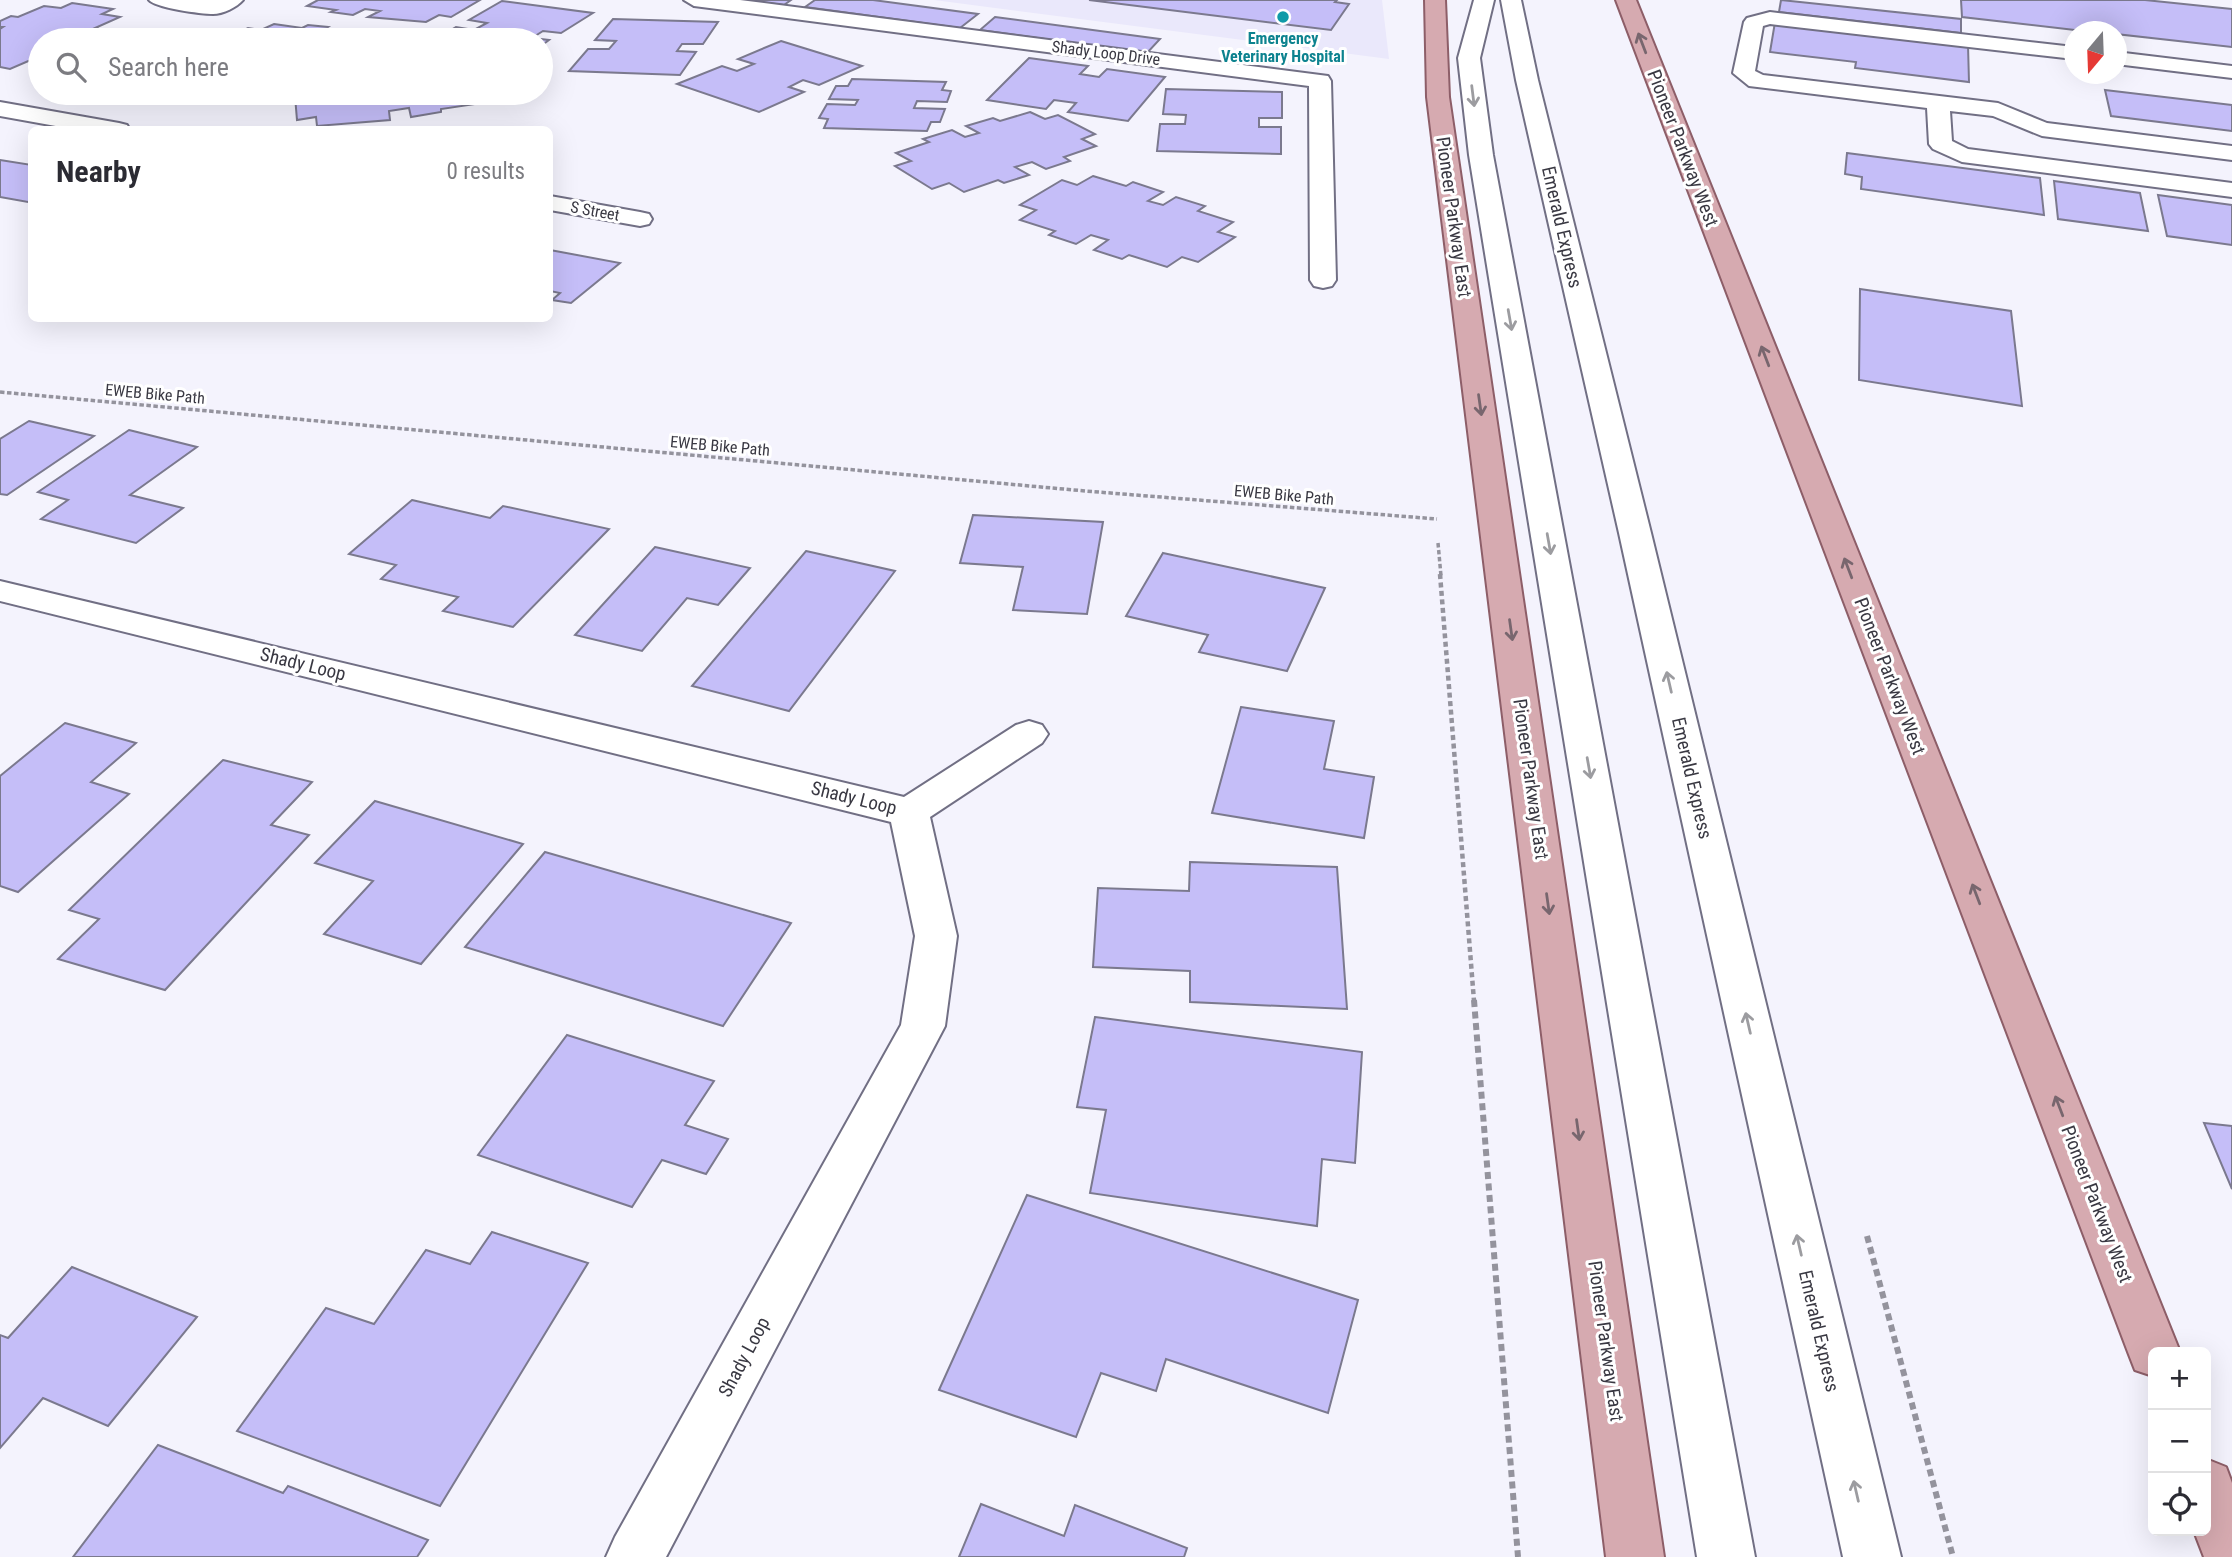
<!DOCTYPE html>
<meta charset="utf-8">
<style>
body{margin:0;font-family:"Roboto Condensed",sans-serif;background:#f2f2f3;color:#2b2b33}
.controls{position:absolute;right:21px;bottom:21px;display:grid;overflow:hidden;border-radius:10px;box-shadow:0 7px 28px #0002}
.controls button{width:63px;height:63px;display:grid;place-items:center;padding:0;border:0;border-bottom:2px solid #e1e1e2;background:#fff;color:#2b2b33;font:35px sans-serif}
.compass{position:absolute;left:2064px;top:21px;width:63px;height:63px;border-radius:50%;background:#fff;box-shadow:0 7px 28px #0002;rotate:199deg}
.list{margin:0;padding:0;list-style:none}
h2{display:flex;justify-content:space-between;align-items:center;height:91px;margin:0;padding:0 28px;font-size:30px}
h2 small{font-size:23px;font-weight:400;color:#7c7c81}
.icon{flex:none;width:38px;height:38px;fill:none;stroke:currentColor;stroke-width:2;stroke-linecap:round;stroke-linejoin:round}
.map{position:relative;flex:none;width:2232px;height:1557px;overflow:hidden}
.search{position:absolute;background:#fff;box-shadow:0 7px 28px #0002;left:28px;top:28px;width:525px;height:77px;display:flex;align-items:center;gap:18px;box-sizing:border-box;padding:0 24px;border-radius:38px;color:#7c7c81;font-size:26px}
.panel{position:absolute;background:#fff;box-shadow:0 7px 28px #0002;left:28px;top:126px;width:525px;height:196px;border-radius:10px}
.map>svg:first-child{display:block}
</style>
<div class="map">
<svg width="2232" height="1557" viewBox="0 0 2232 1557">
<rect width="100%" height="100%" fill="#f4f3fd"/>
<!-- built -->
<path fill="#eae8fb" d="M934,0H1382L1389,59Z"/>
<!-- building -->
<g fill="#c5bef8" stroke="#7b798e" stroke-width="2">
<path d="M318,0H480L451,17L439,15L426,22L368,17L380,11L365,9L353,15L331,12L336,10L307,6Z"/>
<path d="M744,0H791L784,5Z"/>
<path d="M815,0H873L978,14L960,28L805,7Z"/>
<path d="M1089,0H1337L1335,2L1349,4L1331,30Z"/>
<path d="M1781,0L1961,19V33L1779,12Z"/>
<path d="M1961,0H2145L2232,9V47L2116,34V32H2092L1962,17Z"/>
<path d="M502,1L593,13L561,33L543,31L532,38L549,40L541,46V40H434L456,27L474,30L487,23L469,20Z"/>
<path d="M72,3L113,9L102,14L120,17L95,28L103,30L82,39L67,37L60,40H40V56L10,69L0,67V29L3,27H0V21L11,16L18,17L44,6L61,8Z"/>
<path d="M995,17L1160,39L1147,53L980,30Z"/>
<path d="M613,19L718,22L703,44H682L677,51L696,52L680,75L569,71L588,49H609L616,41L595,40Z"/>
<path d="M1775,22L1968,45L1969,82L1855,68L1856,62L1770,52Z"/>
<path d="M274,24L302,28L308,25L328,27L316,34L336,37L348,31L365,33L359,36L390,40H224L248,28L261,30Z"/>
<path d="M781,41L862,66L819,85L803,80L789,87L804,92L759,112L677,84L722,66L737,71L754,64L738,59Z"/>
<path d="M1029,58L1088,66L1080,74L1099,77L1107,69L1165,77L1128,121L1068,112L1076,103L1054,100L1046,109L987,100Z"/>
<path d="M852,79L946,82L942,90L951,91L947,102L917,101L914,108L945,109L940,122H931L927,131L824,128L828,119L819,118L827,104L855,105L858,100L829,99L836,86H848Z"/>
<path d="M1166,89L1282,92V118H1259V127H1281V154L1157,151L1160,124H1185L1186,115L1163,114Z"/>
<path d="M2105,90L2232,105V131L2111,116Z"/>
<path d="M495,93L480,95L482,103L441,109V112L411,117L409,108L389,111L390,120L317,126L316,117L297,120L295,96L314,93Z"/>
<path d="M1030,112L1045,119L1058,115L1095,134L1082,139L1096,146L1064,157L1070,161L1046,169L1032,162L1015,167L1029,175L1004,183L998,180L964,192L949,183L932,189L895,166L911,161L896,153L929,142L923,139L952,130L965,137L979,133L966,126L993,118L1000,121Z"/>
<path d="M1847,153L2040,178L2044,215L1861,189L1862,177L1845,174Z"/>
<path d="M0,160L32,165V200L28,202L0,197Z"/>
<path d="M1093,176L1126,186L1133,182L1163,192L1148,201L1163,205L1176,197L1205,206L1198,211L1233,222L1218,232L1235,237L1198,262L1182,257L1167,267L1129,255L1122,259L1094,250L1108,240L1091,235L1076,244L1049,235L1055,231L1020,220L1036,210L1020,205L1062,180L1077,185Z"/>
<path d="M2054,181L2140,193L2148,231L2058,219Z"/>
<path d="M2158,195L2232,205V245L2167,236Z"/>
<path d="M550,250L620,263L571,303L552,300L560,293L550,291Z"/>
<path d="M1860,289L2011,311L2022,406L1859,380Z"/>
<path d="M29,421L94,436L7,495L0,494V439Z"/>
<path d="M129,430L197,447L130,495L183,508L136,543L41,519L68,500L38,492Z"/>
<path d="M412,500L490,518L503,506L609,529L513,627L443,611L458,597L381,579L396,565L349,554Z"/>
<path d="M973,515L1103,522L1087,614L1013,610L1023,567L960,563Z"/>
<path d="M655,547L750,568L718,605L687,598L642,651L575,635Z"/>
<path d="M806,551L895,571L789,711L692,686Z"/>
<path d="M1163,553L1325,588L1287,671L1199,652L1208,635L1126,616Z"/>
<path d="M1241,707L1334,721L1324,769L1374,777L1364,838L1212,813Z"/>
<path d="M65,723L136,743L91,782L129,794L18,892L0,886V776Z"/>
<path d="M223,760L312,782L271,825L309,835L165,990L58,959L99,919L69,910Z"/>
<path d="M375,801L523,844L421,964L324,934L373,881L315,863Z"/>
<path d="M545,852L791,923L723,1026L465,947Z"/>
<path d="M1190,862L1337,867L1347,1009L1190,1002V971L1093,967L1098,888L1189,891Z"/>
<path d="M1095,1017L1362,1052L1355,1163L1322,1159L1317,1226L1090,1193L1106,1110L1077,1107Z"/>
<path d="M567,1035L714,1081L685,1125L728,1139L706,1174L662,1160L632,1207L478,1155Z"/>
<path d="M2204,1123L2232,1126V1189Z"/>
<path d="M1027,1195L1358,1300L1328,1413L1166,1359L1156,1391L1101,1373L1076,1437L939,1390Z"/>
<path d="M492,1232L588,1263L440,1506L237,1431L326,1308L374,1324L426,1250L470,1264Z"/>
<path d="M72,1267L197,1317L108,1426L43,1398L0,1448V1335L8,1338Z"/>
<path d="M158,1445L283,1493L288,1486L428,1540L417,1557H73Z"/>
<path d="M981,1504L1064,1536L1075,1505L1187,1548L1184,1557H959Z"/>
</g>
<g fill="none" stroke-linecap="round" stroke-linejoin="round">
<defs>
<g id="minor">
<path d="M149,0H243C237,7 223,14 213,14C201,14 156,8 149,0Z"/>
<path d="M684,0H740L1328,76L1331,81L1336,280L1332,286L1323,288L1314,286L1310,280L1309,86L694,6Z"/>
<path d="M1474,0H1494L1480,58L1493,155L1755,1557H1697L1469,155L1458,58Z"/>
<path d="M1501,0H1521L1538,80L1651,533L1901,1557H1843L1619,533L1516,80Z"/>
<path d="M1770,12L2074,47V59L1770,24L1763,26L1755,71L1763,75L1998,103L2047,123L2232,146V160L2042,136L1993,116L1950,111L1952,141L1968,149L2232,183V197L1962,162L1933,149L1929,144L1927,108L1749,86L1733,73L1744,22L1747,18Z"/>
<path d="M2116,52L2232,66V78L2116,64Z"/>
<path d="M0,102L119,123L127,125L130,130H78L0,116Z"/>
<path d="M550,196L640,212L649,214L652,219L649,224L640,226L550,210Z"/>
<path d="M0,581L904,797L1016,725L1029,721L1042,725L1048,734L1042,743L930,817L957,936L945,1026L666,1557H606L615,1537L901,1025L915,936L891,822L0,601Z"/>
</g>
<g id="major">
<path d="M1425,0H1445L1449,97L1664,1557H1606L1427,97Z"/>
<path d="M1616,0H1636L2180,1352H2153V1376L2135,1370L2128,1352Z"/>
<path d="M2206,1459L2226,1467L2232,1483V1557H2204L2194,1531H2206Z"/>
</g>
</defs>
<!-- minor casing -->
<use href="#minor" stroke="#716f84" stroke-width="4"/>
<!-- major casing -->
<use href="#major" stroke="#8d5e68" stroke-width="4"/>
<!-- path-far2 -->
<g stroke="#94939d" stroke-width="3.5" stroke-dasharray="4.5 2.5" stroke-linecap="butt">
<path d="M0,392L1085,491L1437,519"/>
<path d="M1438,543L1441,576"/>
</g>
<!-- path-far1 -->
<path stroke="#94939d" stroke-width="4.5" stroke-dasharray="5 3.5" stroke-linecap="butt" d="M1440,574L1474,1001"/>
<!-- path -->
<g stroke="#94939d" stroke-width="6" stroke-dasharray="7 4.5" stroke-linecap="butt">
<path d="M1474,1000L1518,1557"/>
<path d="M1867,1236L1953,1557"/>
</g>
<!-- minor -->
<use href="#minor" fill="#fff" fill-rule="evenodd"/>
<!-- major -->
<use href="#major" fill="#d6aab0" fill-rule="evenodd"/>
</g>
<!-- one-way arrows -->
<defs><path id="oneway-shaft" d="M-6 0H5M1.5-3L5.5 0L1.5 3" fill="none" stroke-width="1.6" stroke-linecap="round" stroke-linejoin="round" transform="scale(1.75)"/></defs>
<g stroke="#78666e">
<use href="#oneway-shaft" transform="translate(1642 43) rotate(-111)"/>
<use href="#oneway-shaft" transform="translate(1765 356) rotate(-111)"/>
<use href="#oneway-shaft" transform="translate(1480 405) rotate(82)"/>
<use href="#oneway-shaft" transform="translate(1848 568) rotate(-111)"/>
<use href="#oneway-shaft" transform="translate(1511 630) rotate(82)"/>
<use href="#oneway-shaft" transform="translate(1976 894) rotate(-111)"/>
<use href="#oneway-shaft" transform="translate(1548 904) rotate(82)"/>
<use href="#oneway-shaft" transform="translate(2059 1106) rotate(-111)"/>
<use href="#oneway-shaft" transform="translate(1578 1130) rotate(82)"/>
</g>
<g stroke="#9c9ca0">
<use href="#oneway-shaft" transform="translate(1473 96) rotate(83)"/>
<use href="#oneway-shaft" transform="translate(1510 320) rotate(80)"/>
<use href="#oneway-shaft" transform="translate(1549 544) rotate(80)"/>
<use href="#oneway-shaft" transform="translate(1669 682) rotate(-103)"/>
<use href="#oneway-shaft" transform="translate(1589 768) rotate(80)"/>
<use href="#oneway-shaft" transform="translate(1748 1023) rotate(-103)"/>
<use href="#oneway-shaft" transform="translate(1799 1245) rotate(-103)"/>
<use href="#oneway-shaft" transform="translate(1856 1491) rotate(-103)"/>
</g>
<!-- markers -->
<circle fill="#0f9aa8" stroke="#fff" stroke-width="2.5" cx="1283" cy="17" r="7"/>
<g text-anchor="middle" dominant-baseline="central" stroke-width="6" stroke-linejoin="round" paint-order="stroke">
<!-- far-culture labels -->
<g font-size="16" font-weight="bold" fill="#0d838f" stroke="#fff">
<text x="1283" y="38">Emergency<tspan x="1283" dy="18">Veterinary Hospital</tspan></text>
</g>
<!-- far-street labels -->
<g font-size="16" fill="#393842" stroke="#fff">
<text transform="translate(1106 53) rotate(7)">Shady Loop Drive</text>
<text transform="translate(595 211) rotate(10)">S Street</text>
<text transform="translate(155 394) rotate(5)">EWEB Bike Path</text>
<text transform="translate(720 446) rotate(5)">EWEB Bike Path</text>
<text transform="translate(1284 495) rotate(5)">EWEB Bike Path</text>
</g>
<!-- street labels -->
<g font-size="19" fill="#393842" stroke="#fff">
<text transform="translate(1683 148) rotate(69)">Pioneer Parkway West</text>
<text transform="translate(1454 217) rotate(82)">Pioneer Parkway East</text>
<text transform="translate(1562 227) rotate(77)">Emerald Express</text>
<text transform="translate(303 664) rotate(14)">Shady Loop</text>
<text transform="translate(1890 676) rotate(69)">Pioneer Parkway West</text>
<text transform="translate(1692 778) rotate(77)">Emerald Express</text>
<text transform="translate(1531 779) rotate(82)">Pioneer Parkway East</text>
<text transform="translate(854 798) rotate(14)">Shady Loop</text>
<text transform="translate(2097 1204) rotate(69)">Pioneer Parkway West</text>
<text transform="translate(1819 1331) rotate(77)">Emerald Express</text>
<text transform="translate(1606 1341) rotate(82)">Pioneer Parkway East</text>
<text transform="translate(744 1357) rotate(-62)">Shady Loop</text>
</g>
</g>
</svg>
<div class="controls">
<button>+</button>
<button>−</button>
<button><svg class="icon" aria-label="locate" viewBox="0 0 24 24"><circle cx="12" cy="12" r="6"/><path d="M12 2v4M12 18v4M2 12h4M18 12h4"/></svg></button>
</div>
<svg class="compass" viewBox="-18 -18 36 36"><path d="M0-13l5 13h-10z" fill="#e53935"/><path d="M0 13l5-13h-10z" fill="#7c7c81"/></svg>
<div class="search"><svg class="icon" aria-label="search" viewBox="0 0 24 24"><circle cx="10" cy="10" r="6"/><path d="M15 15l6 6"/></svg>Search here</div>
<section class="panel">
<h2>Nearby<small>0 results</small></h2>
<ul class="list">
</ul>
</section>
</div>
